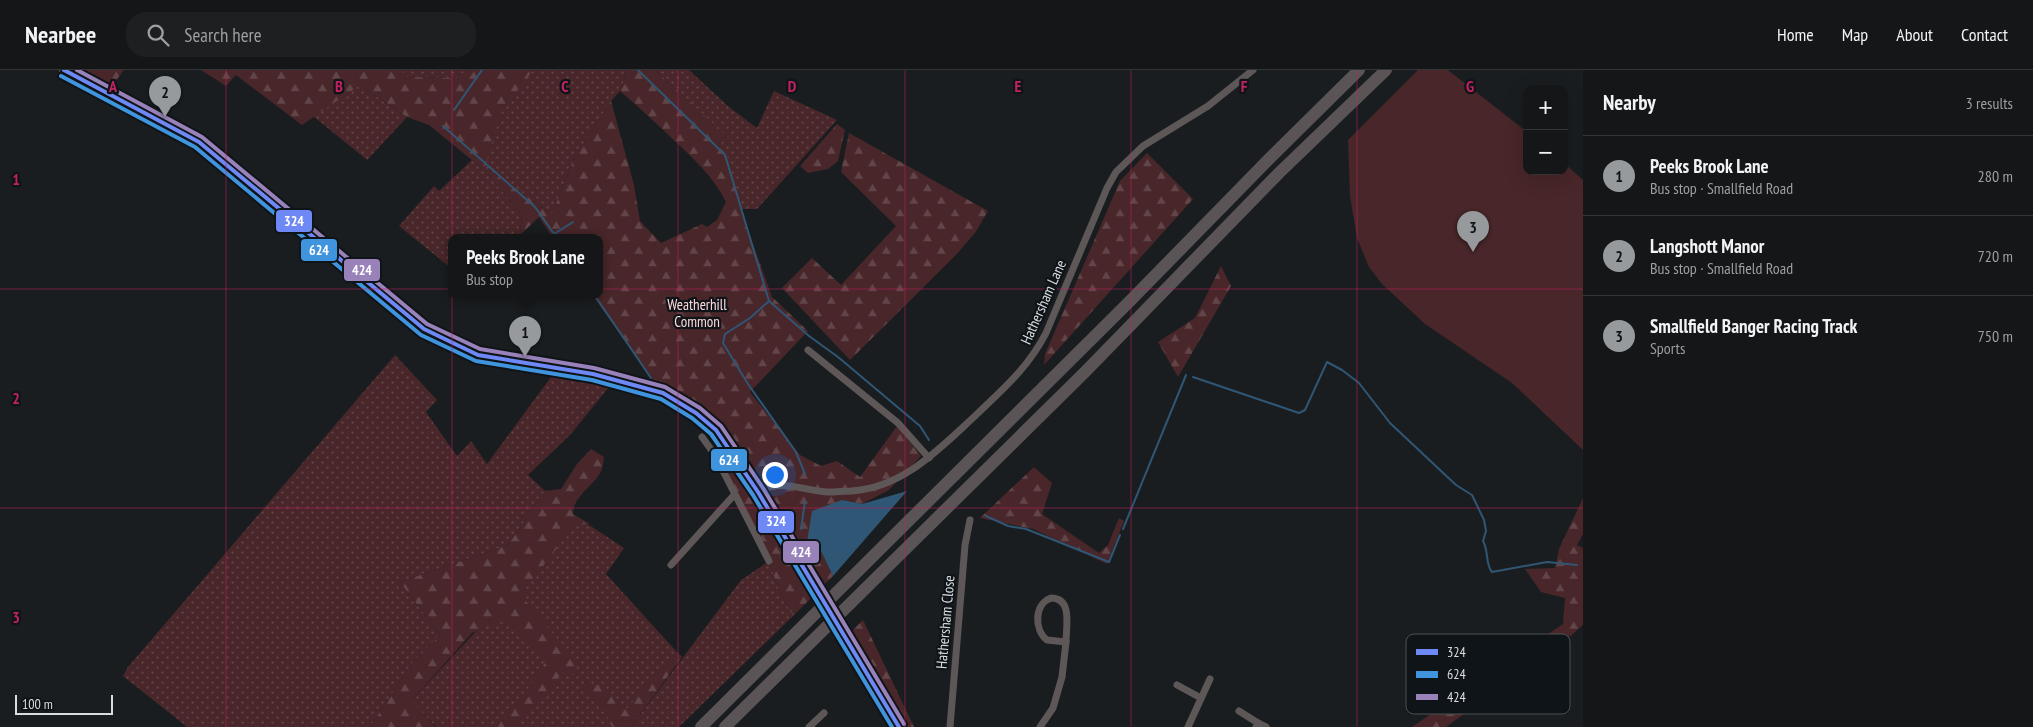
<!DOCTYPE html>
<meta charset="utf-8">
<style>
body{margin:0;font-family:"PT Sans Narrow",sans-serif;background:#1d1f20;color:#f1f3f6}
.controls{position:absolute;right:15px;top:15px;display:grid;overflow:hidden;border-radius:10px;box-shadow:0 5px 20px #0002}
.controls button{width:45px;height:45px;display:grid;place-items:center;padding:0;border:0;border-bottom:1px solid #333536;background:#141617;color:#f1f3f6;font:25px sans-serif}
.scale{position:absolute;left:15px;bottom:12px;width:98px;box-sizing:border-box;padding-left:5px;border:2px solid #dadde0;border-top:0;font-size:14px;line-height:18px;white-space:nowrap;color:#dadde0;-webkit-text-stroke:4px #0f1418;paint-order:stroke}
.you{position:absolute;left:774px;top:404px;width:18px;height:18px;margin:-12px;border:4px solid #fff;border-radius:50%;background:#1a73e8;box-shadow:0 0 0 8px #1a73e833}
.badge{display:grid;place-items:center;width:32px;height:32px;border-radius:50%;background:#979a9c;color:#111;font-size:16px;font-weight:700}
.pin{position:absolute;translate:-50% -41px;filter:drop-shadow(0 1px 2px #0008)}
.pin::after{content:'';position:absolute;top:26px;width:18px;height:15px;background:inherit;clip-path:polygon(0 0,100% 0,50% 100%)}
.popup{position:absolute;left:448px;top:164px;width:155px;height:65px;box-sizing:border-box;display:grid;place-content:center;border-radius:10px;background:#141617;filter:drop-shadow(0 1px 4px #0005);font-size:16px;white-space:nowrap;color:#9d9fa1}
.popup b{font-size:19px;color:#f1f3f6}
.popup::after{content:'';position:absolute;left:50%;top:100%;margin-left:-10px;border:10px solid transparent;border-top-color:#141617}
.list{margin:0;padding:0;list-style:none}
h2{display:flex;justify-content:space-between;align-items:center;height:65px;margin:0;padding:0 20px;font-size:21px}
h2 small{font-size:16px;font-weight:400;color:#9d9fa1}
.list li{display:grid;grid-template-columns:32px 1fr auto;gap:15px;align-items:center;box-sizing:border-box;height:80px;padding:0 20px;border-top:1px solid #333536}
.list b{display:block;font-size:19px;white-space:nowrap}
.list p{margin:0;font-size:16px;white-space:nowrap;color:#9d9fa1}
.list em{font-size:16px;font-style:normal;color:#9d9fa1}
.icon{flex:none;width:28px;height:28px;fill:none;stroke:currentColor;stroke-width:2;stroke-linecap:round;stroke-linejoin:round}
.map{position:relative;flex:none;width:1583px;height:657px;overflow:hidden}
header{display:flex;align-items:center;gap:30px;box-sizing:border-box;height:70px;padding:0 25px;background:#141617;border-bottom:1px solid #333536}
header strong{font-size:24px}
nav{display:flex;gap:28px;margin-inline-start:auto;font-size:18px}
.search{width:350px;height:45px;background:#1d1f20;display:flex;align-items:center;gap:12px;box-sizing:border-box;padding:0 18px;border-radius:20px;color:#9d9fa1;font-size:19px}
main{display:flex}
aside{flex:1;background:#141617}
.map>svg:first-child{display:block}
</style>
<header>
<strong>Nearbee</strong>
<div class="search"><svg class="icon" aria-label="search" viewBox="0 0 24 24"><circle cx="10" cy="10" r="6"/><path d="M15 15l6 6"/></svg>Search here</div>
<nav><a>Home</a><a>Map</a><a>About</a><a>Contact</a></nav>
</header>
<main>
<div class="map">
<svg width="1583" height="657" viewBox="0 0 1583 657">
<defs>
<pattern id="grass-dots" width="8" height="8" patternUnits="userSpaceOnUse" patternTransform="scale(1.25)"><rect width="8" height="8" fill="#482629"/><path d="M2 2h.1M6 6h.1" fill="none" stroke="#624548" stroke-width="1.8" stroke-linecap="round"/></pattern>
<pattern id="forest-firs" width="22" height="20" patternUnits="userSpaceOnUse" patternTransform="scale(1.25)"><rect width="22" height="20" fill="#482629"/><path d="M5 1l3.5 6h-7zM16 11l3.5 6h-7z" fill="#624548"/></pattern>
</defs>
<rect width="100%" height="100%" fill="#1a1d1f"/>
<!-- grass -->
<g fill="url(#grass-dots)">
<path d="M401,0H467L457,8L405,7Z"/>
<path d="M477,0H625L626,6L620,21L611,31L574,88L552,144L489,100H484L522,145L520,165L517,168H451V198L399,156L434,116L439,121L472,90L483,99L466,9Z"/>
<path d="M655,0H689L729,37L757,58L774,21L837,50L757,139H741L725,85L717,75L728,68Z"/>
<path d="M360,15L407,47L367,90L313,46Z"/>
<path d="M395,285L437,330L426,342L457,386L471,371L487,394L551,307L609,317L570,365L528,405L545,421L508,475L400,512L440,565L413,592L370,657H187L123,606L128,597Z"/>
<path d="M580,449L624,478L606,504L676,581L616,657H436L411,631Z"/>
<path d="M769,491L779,520L793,546L679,657H631L741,510Z"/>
</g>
<!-- forest -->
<g fill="url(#forest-firs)">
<path d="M64,0H124L107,23Z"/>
<path d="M201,0H401L405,7L456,8L467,0H533L502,41L484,100H489L552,144L575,86L611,31L634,115L640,151L661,173L702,154L707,157L717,150L726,132C714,108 696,91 677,73C658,55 640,38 620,21L626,6L625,0H655L729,68L717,75L727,85L739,135L772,227L808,261L750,322L800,385L821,396L837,391L860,407L897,356L921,386L889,420L862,434L842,430L818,475L833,506L793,546L779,520L769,491L725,404L744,401L716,360L663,323L593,226H599V168H553L539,147L520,165L522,145L484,100L429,55L407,47L360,15L302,55L236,5L226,16Z"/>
<path d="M837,54L845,60L838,91L828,99L808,103L800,96Z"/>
<path d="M849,63L988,141L975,163L956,185L850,290L782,218L812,188L841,215L896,156L841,102Z"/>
<path d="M1147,83L1193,129L1044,295L1045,284L1120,111Z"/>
<path d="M1221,196L1231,216L1178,307L1158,272L1195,248Z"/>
<path d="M591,379L604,387C603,392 603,399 600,403C592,417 573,427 573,444L590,454L575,455L524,520L526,531L569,583L581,606L565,601L511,657H494C515,639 530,616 545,593L537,580L509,554L495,553L472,563L412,630L435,657H370L413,592L440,565L400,512L508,475L545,421L561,419L577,394Z"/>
<path d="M1034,397L1052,413L1042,444L1099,483L1108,475L1119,448L1124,451L1107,494L1033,459L980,448Z"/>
<path d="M1583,428V464L1577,475L1583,478V555L1566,570L1446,657H1412L1563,554L1565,528L1541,522L1525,499L1555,498L1559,479Z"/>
<path d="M863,550L914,657H906L851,562Z"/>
<path d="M676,581L682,587L631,657H612L603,638L583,623L585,614L601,615L626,640Z"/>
</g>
<!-- pitch -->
<path fill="#482629" d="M1418,0H1448L1527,62V101H1564V93L1583,110V380L1512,313L1425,254L1382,214L1369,197L1357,168L1350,126L1348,70Z"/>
<!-- water -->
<path fill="#2f5675" d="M907,421L833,506L818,475L807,472L812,441L842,430L862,434Z"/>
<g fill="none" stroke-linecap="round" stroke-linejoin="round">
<!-- stream -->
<g stroke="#2f5675" stroke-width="2">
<path d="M638,0L725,85L769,231L809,266L838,287L920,356L929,370"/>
<path d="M454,40L482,0"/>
<path d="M443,56L535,137L557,168"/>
<path d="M554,164L573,152"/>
<path d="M595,226L651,308"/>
<path d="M769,231L750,248L725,264L723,273L748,314L796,382L805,404"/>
<path d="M1193,307L1299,343L1305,340L1327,292L1342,300L1359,313L1390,353L1456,415L1472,425L1484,450L1486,461L1483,471C1489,481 1485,494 1492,502L1547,492L1577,495"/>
<path d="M986,446L1008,456L1026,459L1109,492L1120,465"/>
<path d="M801,459L805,431"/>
<path d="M1123,459L1186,305"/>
</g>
<!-- street -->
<g stroke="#5e5757" stroke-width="7">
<path d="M808,280L898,353L929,388"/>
<path d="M702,367L715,385L769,491"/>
<path d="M758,422C780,408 805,421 828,422C836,422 844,421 851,421C903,418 939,379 975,346C1003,319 1028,298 1046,263L1107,118L1116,102L1143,76L1208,36L1253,0"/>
<path d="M671,495L734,425"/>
<path d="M1051,528C1073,528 1066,557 1066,572L1047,570C1034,560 1034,534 1051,528Z"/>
<path d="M1177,615L1201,628"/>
<path d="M1239,641L1258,653"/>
<path d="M809,657L824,643"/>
<path d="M950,657L965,475L970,450"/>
<path d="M1040,657L1053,638L1062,607L1066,572"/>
<path d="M1188,657L1210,609"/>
<path d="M1256,657L1258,653L1266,657"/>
</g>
<!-- secondary -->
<path stroke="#61595a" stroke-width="10" d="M64,0L199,72L424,259L478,285L593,304L663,323L696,343L716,360L758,422L899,657"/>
<!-- highway -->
<g stroke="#5b5456" stroke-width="12">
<path d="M701,657L1130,231L1269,89L1359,0"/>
<path d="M725,657L1085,302L1279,103L1386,0"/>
</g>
<defs>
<path id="bus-1" d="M64,0L199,72L424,259L478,285L593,304L663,323L696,343L716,360L758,422L899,657"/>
<path id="bus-2" d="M61,6L195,77L421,265L476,291L592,310L661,329L692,348L711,364L753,425L892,657"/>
<path id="bus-3" d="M77,0L202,67L427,254L480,279L594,298L665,317L700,338L721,356L763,418L904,654"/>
</defs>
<!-- bus-1 casing -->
<use href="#bus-1" stroke="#0f1418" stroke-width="8"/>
<!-- bus-2 casing -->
<use href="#bus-2" stroke="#0f1418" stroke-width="8"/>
<!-- bus-3 casing -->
<use href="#bus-3" stroke="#0f1418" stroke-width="8"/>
<!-- bus-1 -->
<use href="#bus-1" stroke="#6e89f5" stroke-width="4"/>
<!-- bus-2 -->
<use href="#bus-2" stroke="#4094de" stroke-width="4"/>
<!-- bus-3 -->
<use href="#bus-3" stroke="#9982ba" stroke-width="4"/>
</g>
<!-- grid -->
<path fill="none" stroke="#c32262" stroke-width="1" stroke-opacity="0.55" d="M226,0V657M452,0V657M678,0V657M905,0V657M1131,0V657M1357,0V657M0,219H1583M0,438H1583"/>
<g text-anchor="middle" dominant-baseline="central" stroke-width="4.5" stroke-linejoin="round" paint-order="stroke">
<!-- street labels -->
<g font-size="15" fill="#dadde0" stroke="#0f1418">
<text transform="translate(1043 232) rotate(-66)">Hathersham Lane</text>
<text transform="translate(945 552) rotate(-85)">Hathersham Close</text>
</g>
<!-- park labels -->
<g font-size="15" fill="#fed9db" stroke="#0f1418">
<text x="697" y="234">Weatherhill<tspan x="697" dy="17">Common</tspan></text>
</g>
</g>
<!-- legend -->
<rect x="1406" y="564" width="164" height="80" rx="8" fill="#0f1418" stroke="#4c5054" stroke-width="1"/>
<rect x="1416" y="579" width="22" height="6" fill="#6e89f5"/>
<rect x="1416" y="601" width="22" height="7" fill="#4094de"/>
<rect x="1416" y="624" width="22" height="6" fill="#9982ba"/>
<g font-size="14" fill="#dadde0">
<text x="1447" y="587">324</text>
<text x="1447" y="609">624</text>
<text x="1447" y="632">424</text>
</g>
<g font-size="16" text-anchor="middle" font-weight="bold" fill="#c32262" stroke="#0f1418" stroke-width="4.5" stroke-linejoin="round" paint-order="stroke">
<text x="113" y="22">A</text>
<text x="339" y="22">B</text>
<text x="565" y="22">C</text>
<text x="792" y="22">D</text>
<text x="1018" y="22">E</text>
<text x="1244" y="22">F</text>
<text x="1470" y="22">G</text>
<text x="16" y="115">1</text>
<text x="16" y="334">2</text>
<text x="16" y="553">3</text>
</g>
<g stroke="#0f1418" stroke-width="2">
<rect x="275" y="139" width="38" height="24" rx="5" fill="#6e89f5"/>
<rect x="300" y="168" width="38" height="24" rx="5" fill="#4094de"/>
<rect x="343" y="188" width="38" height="24" rx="5" fill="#9982ba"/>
<rect x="710" y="378" width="38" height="24" rx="5" fill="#4094de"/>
<rect x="757" y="440" width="38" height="24" rx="5" fill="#6e89f5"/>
<rect x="782" y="470" width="38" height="24" rx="5" fill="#9982ba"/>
</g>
<g font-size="14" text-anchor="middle" font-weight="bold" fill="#fff">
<text x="294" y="156">324</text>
<text x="319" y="185">624</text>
<text x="362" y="205">424</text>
<text x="729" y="395">624</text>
<text x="776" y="456">324</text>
<text x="801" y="487">424</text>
</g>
</svg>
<div class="controls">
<button>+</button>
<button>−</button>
</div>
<div class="scale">100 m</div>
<div class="you"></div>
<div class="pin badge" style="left:525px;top:287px">1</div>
<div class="popup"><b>Peeks Brook Lane</b>Bus stop</div>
<div class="pin badge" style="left:165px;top:47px">2</div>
<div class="pin badge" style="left:1473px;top:182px">3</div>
</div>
<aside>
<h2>Nearby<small>3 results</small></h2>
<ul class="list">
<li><span class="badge">1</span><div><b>Peeks Brook Lane</b><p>Bus stop · Smallfield Road</p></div><em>280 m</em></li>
<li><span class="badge">2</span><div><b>Langshott Manor</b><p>Bus stop · Smallfield Road</p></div><em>720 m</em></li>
<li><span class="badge">3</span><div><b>Smallfield Banger Racing Track</b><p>Sports</p></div><em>750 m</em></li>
</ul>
</aside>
</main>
